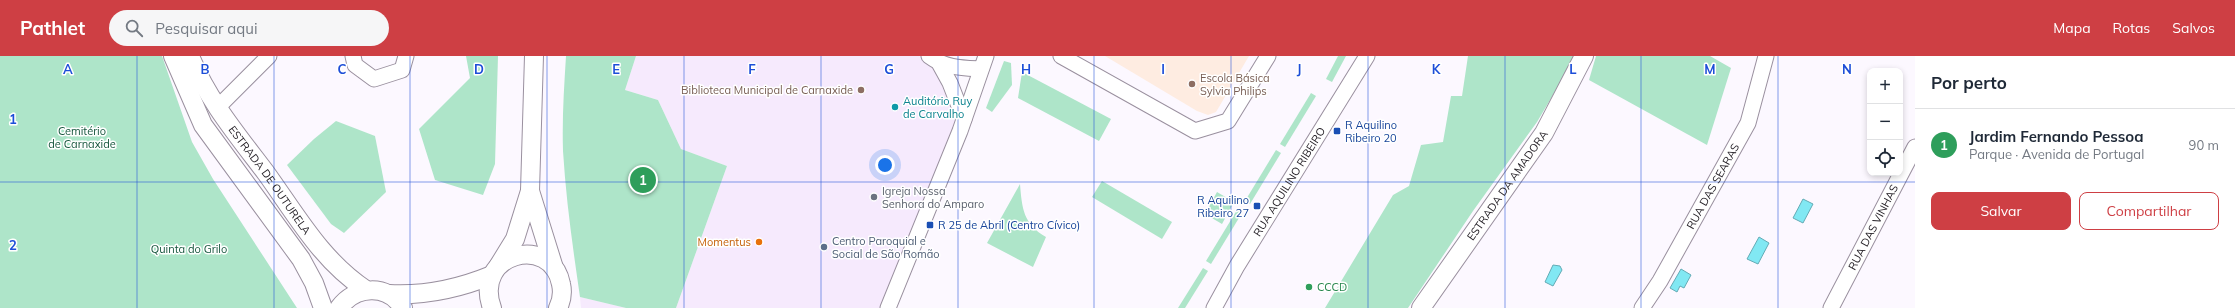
<!DOCTYPE html>
<html lang="pt">
<meta charset="utf-8">
<style>
body{margin:0;font-family:Mulish,sans-serif;background:#f6f6f7;color:#1f2937}
.controls{position:absolute;right:12px;top:12px;display:grid;overflow:hidden;border-radius:8px;box-shadow:0 2px 6px #0003}
.controls button{width:36px;height:36px;display:grid;place-items:center;padding:0;border:0;border-bottom:1px solid #e0e1e3;background:#fff;color:#1f2937;font:20px sans-serif}
.you{position:absolute;left:885px;top:109px;width:14px;height:14px;margin:-10px;border:3px solid #fff;border-radius:50%;background:#1a73e8;box-shadow:0 0 0 6px #1a73e833}
.badge{display:grid;place-items:center;width:26px;height:26px;border-radius:50%;background:#ce3f44;color:#fff;font-size:13px;font-weight:700}
.pin{position:absolute;translate:-50% -50%;border:2px solid #fff;box-shadow:0 1px 4px #0006}
.list{margin:0;padding:0;list-style:none}
h2{display:flex;justify-content:space-between;align-items:center;height:52px;margin:0;padding:0 16px;font-size:17px}
h2 small{font-size:13px;font-weight:400;color:#747a83}
.list li{display:grid;grid-template-columns:26px 1fr auto;gap:12px;align-items:center;box-sizing:border-box;height:72px;padding:0 16px;border-top:1px solid #e0e1e3}
.list b{display:block;font-size:15px;white-space:nowrap}
.list p{margin:0;font-size:13px;white-space:nowrap;color:#747a83}
.list em{font-size:13px;font-style:normal;color:#747a83}
.actions{display:flex;gap:8px;padding:12px 16px}
.actions a{flex:1;padding:9px 0;border:1px solid #ce3f44;border-radius:8px;text-align:center;font-size:14px;color:#ce3f44}
.actions .main{background:#ce3f44;color:#fff}
.icon{flex:none;width:22px;height:22px;fill:none;stroke:currentColor;stroke-width:2;stroke-linecap:round;stroke-linejoin:round}
.map{position:relative;flex:none;width:1915px;height:252px;overflow:hidden}
header{display:flex;align-items:center;gap:24px;box-sizing:border-box;height:56px;padding:0 20px;background:#ce3f44;color:#fff}
header strong{font-size:19px}
nav{display:flex;gap:22px;margin-inline-start:auto;font-size:14px}
.search{width:280px;height:36px;background:#f6f6f7;display:flex;align-items:center;gap:10px;box-sizing:border-box;padding:0 14px;border-radius:22px;color:#747a83;font-size:15px}
main{display:flex}
aside{flex:1;background:#fff}
.map>svg:first-child{display:block}
</style>
<header>
<strong>Pathlet</strong>
<div class="search"><svg class="icon" aria-label="search" viewBox="0 0 24 24"><circle cx="10" cy="10" r="6"/><path d="M15 15l6 6"/></svg>Pesquisar aqui</div>
<nav><a>Mapa</a><a>Rotas</a><a>Salvos</a></nav>
</header>
<main>
<div class="map">
<svg width="1915" height="252" viewBox="0 0 1915 252">
<rect width="100%" height="100%" fill="#fcf8ff"/>
<!-- built -->
<g fill="#f6eafd">
<path d="M636,0H919L934,10L960,75L885,252H676L727,110L681,93L658,44L625,34Z"/>
<path d="M580,241L626,252H581Z"/>
</g>
<!-- education -->
<path fill="#feece1" d="M1105,0H1249L1216,56L1208,59L1197,55Z"/>
<!-- green -->
<g fill="#aee5c9">
<path d="M0,0H162L192,86L213,123L297,252H0Z"/>
<path d="M466,0H498L495,108L483,139L435,124L419,73L470,22Z"/>
<path d="M566,0H636L625,34L658,44L681,93L727,110L676,252H626L580,241C573,193 566,144 563,95C562,63 564,32 566,0Z"/>
<path d="M1338,0H1346L1332,26L1326,23Z"/>
<path d="M1468,0H1576L1537,66L1473,155L1408,252H1325L1393,139L1409,130L1421,89L1443,86L1451,40H1462Z"/>
<path d="M1596,0H1710L1731,12L1707,89L1589,24Z"/>
<path d="M1004,5L1011,7L1012,29L992,56L986,52Z"/>
<path d="M1022,16L1111,63L1099,85L1018,42Z"/>
<path d="M1311,37L1316,40L1285,91L1280,88Z"/>
<path d="M336,65L375,80L386,136L344,177L331,168L287,109L314,83Z"/>
<path d="M1276,94L1281,97L1250,148L1245,145Z"/>
<path d="M1102,125L1172,166L1162,183L1092,141Z"/>
<path d="M1020,128C1022,152 1023,168 1046,181L1033,211L987,187Z"/>
<path d="M1217,136L1234,146L1222,168L1205,158Z"/>
<path d="M1237,154L1242,157L1211,208L1206,205Z"/>
<path d="M1203,212L1208,215L1185,252H1178Z"/>
</g>
<!-- water -->
<g fill="#81e8f3" stroke="#64abb5">
<path d="M1803,143L1813,148L1803,167L1793,162Z"/>
<path d="M1759,181L1769,187L1758,208L1747,203Z"/>
<path d="M1553,209L1560,210L1562,214L1553,230L1545,226Z"/>
<path d="M1681,213L1691,219L1684,232L1680,230L1677,236L1670,232Z"/>
</g>
<g fill="none" stroke-linecap="round" stroke-linejoin="round">
<defs>
<g id="minor">
<path d="M353,0L355,9L374,23L402,14L406,0"/>
<path d="M929,0C945,12 962,12 981,13"/>
<path d="M1061,0L1195,75L1228,65L1268,0"/>
<path d="M939,7L950,27L964,63"/>
<path d="M217,52L269,0"/>
<path d="M888,252L960,75L986,0"/>
<path id="s1" d="M1214,252L1237,210L1367,0"/>
<path id="s2" d="M1642,252L1660,225L1748,67L1766,0"/>
<path id="s3" d="M1831,252L1915,91"/>
</g>
<g id="tertiary">
<path d="M173,0L203,69L301,203L314,227L323,252"/>
<path id="s4" d="M190,0C207,43 238,80 266,117C297,160 321,204 366,234"/>
<path d="M530,135L554,212"/>
<path d="M499,209L515,183L530,135L534,0"/>
<path d="M389,238C426,240 458,233 492,219"/>
<path d="M339,252C355,230 387,227 403,252"/>
<path d="M492,252C472,197 551,177 561,228C563,237 562,244 558,252"/>
<path id="s5" d="M1421,252L1544,77L1584,0"/>
</g>
</defs>
<!-- minor casing -->
<use href="#minor" stroke="#9a909f" stroke-width="17"/>
<!-- tertiary casing -->
<use href="#tertiary" stroke="#9a909f" stroke-width="20"/>
<!-- minor -->
<use href="#minor" stroke="#fff" stroke-width="15"/>
<!-- tertiary -->
<use href="#tertiary" stroke="#fff" stroke-width="18"/>
</g>
<!-- grid -->
<path fill="none" stroke="#1d4ed8" stroke-width="1" stroke-opacity="0.55" d="M137,0V252M274,0V252M410,0V252M547,0V252M684,0V252M821,0V252M958,0V252M1094,0V252M1231,0V252M1368,0V252M1505,0V252M1641,0V252M1778,0V252M0,126H1915"/>
<!-- markers -->
<g fill="#8d6e63" stroke="#fff" stroke-width="1.5">
<circle cx="1192" cy="28" r="4"/>
<circle cx="861" cy="34" r="4"/>
</g>
<circle fill="#0f9aa8" stroke="#fff" stroke-width="1.5" cx="895" cy="51" r="4"/>
<g fill="#1a4fb4" stroke="#fff" stroke-width="1.5">
<rect x="1333" y="71" width="8" height="8" rx="2"/>
<rect x="1253" y="146" width="8" height="8" rx="2"/>
<rect x="926" y="165" width="8" height="8" rx="2"/>
</g>
<circle fill="#6b7280" stroke="#fff" stroke-width="1.5" cx="874" cy="141" r="4"/>
<circle fill="#e8710a" stroke="#fff" stroke-width="1.5" cx="759" cy="186" r="4"/>
<circle fill="#5c6f8a" stroke="#fff" stroke-width="1.5" cx="824" cy="191" r="4"/>
<circle fill="#2e9e5b" stroke="#fff" stroke-width="1.5" cx="1309" cy="231" r="4"/>
<g text-anchor="middle" dominant-baseline="central" stroke-width="3" stroke-linejoin="round" paint-order="stroke">
<!-- education labels -->
<g font-size="11" fill="#785e54" stroke="#fff" text-anchor="start">
<text x="1200" y="22">Escola Básica<tspan x="1200" dy="13">Sylvia Philips</tspan></text>
<text x="853" y="34" text-anchor="end">Biblioteca Municipal de Carnaxide</text>
</g>
<!-- culture labels -->
<g font-size="11" fill="#0d838f" stroke="#fff" text-anchor="start">
<text x="903" y="45">Auditório Ruy<tspan x="903" dy="13">de Carvalho</tspan></text>
</g>
<!-- transit labels -->
<g font-size="11" fill="#164399" stroke="#fff" text-anchor="start">
<text x="1345" y="69">R Aquilino<tspan x="1345" dy="13">Ribeiro 20</tspan></text>
<text x="1249" y="144" text-anchor="end">R Aquilino<tspan x="1249" dy="13">Ribeiro 27</tspan></text>
<text x="938" y="169">R 25 de Abril (Centro Cívico)</text>
</g>
<!-- park labels -->
<g font-size="11" fill="#15553c" stroke="#fff">
<text x="82" y="75">Cemitério<tspan x="82" dy="13">de Carnaxide</tspan></text>
<text x="189" y="193">Quinta do Grilo</text>
</g>
<!-- street labels -->
<g font-size="11" fill="#221e24" stroke="#fff">
<text stroke="none"><textPath href="#s4" startOffset="148">ESTRADA DE OUTURELA</textPath></text>
<text stroke="none"><textPath href="#s1" startOffset="147">RUA AQUILINO RIBEIRO</textPath></text>
<text stroke="none"><textPath href="#s5" startOffset="150">ESTRADA DA AMADORA</textPath></text>
<text stroke="none"><textPath href="#s2" startOffset="141">RUA DAS SEARAS</textPath></text>
<text stroke="none"><textPath href="#s3" startOffset="91">RUA DAS VINHAS</textPath></text>
</g>
<!-- worship labels -->
<g font-size="11" fill="#5b616d" stroke="#fff" text-anchor="start">
<text x="882" y="135">Igreja Nossa<tspan x="882" dy="13">Senhora do Amparo</tspan></text>
</g>
<!-- service labels -->
<g font-size="11" fill="#4e5e75" stroke="#fff" text-anchor="start">
<text x="832" y="185">Centro Paroquial e<tspan x="832" dy="13">Social de São Romão</tspan></text>
</g>
<!-- food labels -->
<g font-size="11" fill="#c56008" stroke="#fff" text-anchor="end">
<text x="751" y="186">Momentus</text>
</g>
<!-- leisure labels -->
<g font-size="11" fill="#27864d" stroke="#fff" text-anchor="start">
<text x="1317" y="231">CCCD</text>
</g>
</g>
<g font-size="13" text-anchor="middle" font-weight="bold" fill="#1d4ed8" stroke="#fff" stroke-width="3" stroke-linejoin="round" paint-order="stroke">
<text x="68" y="18">A</text>
<text x="205" y="18">B</text>
<text x="342" y="18">C</text>
<text x="479" y="18">D</text>
<text x="616" y="18">E</text>
<text x="752" y="18">F</text>
<text x="889" y="18">G</text>
<text x="1026" y="18">H</text>
<text x="1163" y="18">I</text>
<text x="1299" y="18">J</text>
<text x="1436" y="18">K</text>
<text x="1573" y="18">L</text>
<text x="1710" y="18">M</text>
<text x="1847" y="18">N</text>
<text x="13" y="68">1</text>
<text x="13" y="194">2</text>
</g>
</svg>
<div class="controls">
<button>+</button>
<button>−</button>
<button><svg class="icon" aria-label="locate" viewBox="0 0 24 24"><circle cx="12" cy="12" r="6"/><path d="M12 2v4M12 18v4M2 12h4M18 12h4"/></svg></button>
</div>
<div class="you"></div>
<div class="pin badge" style="left:643px;top:124px;background:#2e9e5b">1</div>
</div>
<aside>
<h2>Por perto<small></small></h2>
<ul class="list">
<li><span class="badge" style="background:#2e9e5b">1</span><div><b>Jardim Fernando Pessoa</b><p>Parque · Avenida de Portugal</p></div><em>90 m</em></li>
</ul>
<div class="actions"><a class="main">Salvar</a><a>Compartilhar</a></div>
</aside>
</main>
